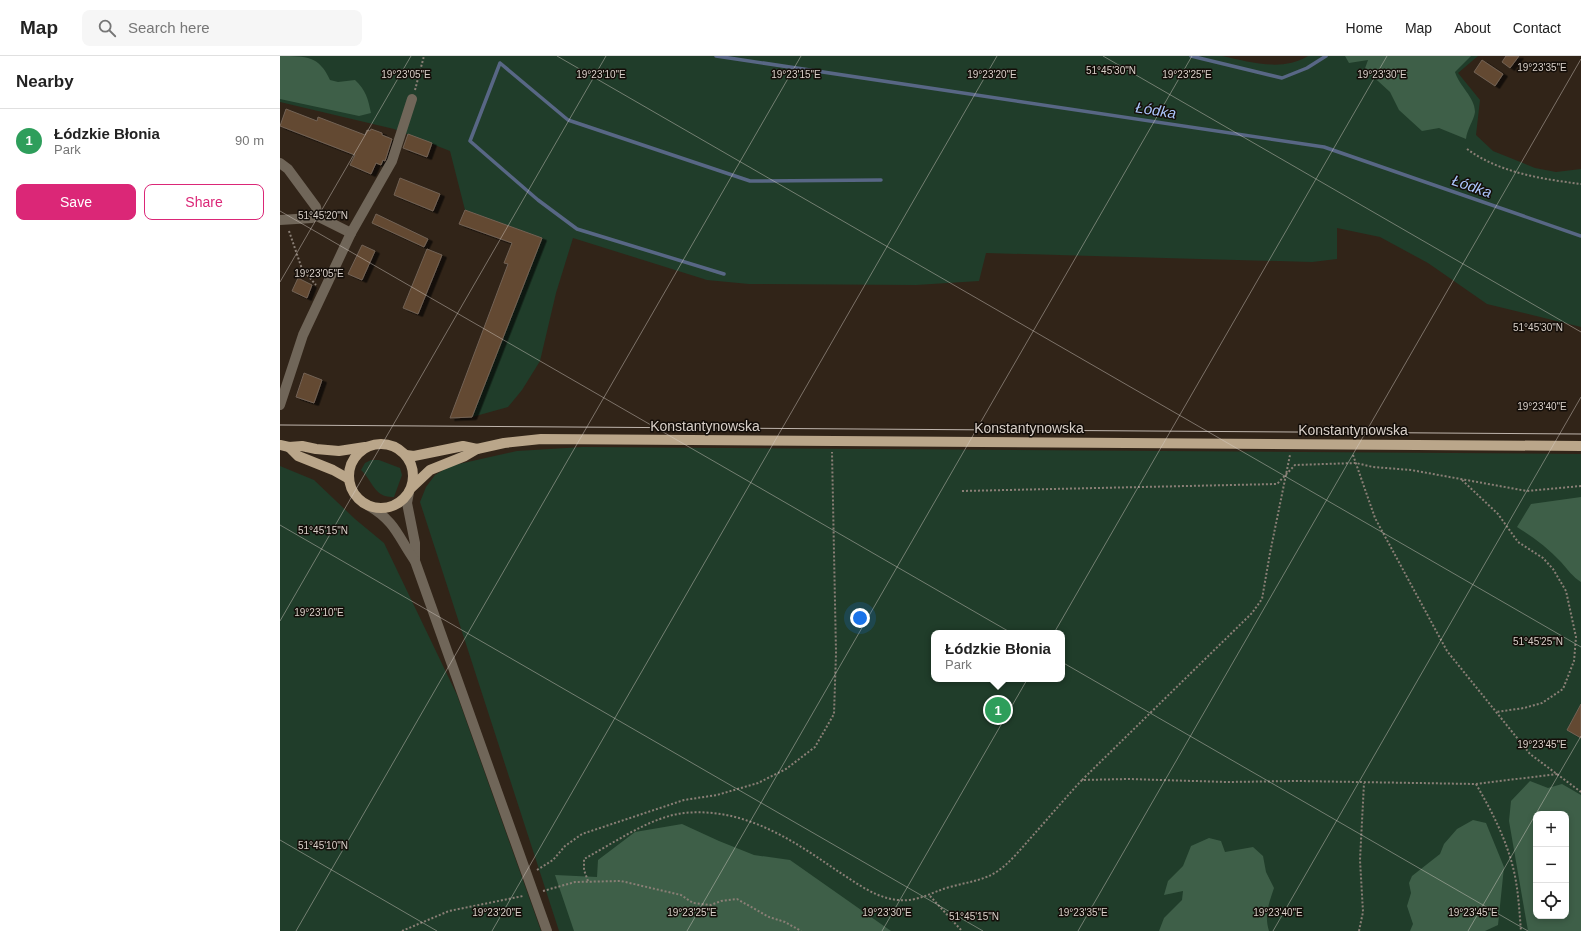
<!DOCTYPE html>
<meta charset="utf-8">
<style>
body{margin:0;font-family:Arial,sans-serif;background:#f6f6f6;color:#222}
.controls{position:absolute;right:12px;bottom:12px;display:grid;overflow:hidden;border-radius:8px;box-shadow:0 2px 6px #0003}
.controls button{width:36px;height:36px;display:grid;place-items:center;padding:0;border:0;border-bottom:1px solid #e0e0e0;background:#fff;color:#222;font:20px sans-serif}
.you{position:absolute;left:580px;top:562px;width:14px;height:14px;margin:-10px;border:3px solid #fff;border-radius:50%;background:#1a73e8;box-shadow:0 0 0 6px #1a73e833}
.badge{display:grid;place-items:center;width:26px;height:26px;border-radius:50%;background:#db2777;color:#fff;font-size:13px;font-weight:700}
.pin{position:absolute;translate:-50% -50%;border:2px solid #fff;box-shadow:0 1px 4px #0006}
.popup{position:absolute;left:651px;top:574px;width:134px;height:52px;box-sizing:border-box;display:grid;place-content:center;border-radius:8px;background:#fff;filter:drop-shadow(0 1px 3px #0005);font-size:13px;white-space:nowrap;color:#767676}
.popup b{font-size:15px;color:#222}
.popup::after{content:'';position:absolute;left:50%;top:100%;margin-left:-8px;border:8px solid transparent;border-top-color:#fff}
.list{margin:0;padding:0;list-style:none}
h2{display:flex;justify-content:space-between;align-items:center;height:52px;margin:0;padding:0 16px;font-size:17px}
h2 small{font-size:13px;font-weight:400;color:#767676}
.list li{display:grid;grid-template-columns:26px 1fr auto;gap:12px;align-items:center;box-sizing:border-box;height:64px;padding:0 16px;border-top:1px solid #e0e0e0}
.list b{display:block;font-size:15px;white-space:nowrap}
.list p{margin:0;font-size:13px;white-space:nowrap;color:#767676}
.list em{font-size:13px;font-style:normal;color:#767676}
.actions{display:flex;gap:8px;padding:12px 16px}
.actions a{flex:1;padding:9px 0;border:1px solid #db2777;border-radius:8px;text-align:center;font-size:14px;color:#db2777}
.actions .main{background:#db2777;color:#fff}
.icon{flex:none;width:22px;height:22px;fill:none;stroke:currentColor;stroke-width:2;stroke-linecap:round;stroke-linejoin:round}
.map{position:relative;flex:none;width:1301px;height:875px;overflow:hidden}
header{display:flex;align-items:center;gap:24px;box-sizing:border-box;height:56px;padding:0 20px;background:#fff;border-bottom:1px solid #e0e0e0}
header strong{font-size:19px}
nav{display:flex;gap:22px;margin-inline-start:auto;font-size:14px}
.search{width:280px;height:36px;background:#f6f6f6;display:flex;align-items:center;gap:10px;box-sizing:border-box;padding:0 14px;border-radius:8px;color:#767676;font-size:15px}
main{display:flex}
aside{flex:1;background:#fff}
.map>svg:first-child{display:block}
</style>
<header>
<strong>Map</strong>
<div class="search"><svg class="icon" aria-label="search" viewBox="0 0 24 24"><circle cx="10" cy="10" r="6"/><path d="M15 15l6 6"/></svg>Search here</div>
<nav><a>Home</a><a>Map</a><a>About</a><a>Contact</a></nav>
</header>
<main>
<aside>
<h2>Nearby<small></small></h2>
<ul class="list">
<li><span class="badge" style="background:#2e9e5b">1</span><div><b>Łódzkie Błonia</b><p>Park</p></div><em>90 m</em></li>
</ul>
<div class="actions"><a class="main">Save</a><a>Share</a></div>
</aside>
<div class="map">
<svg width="1301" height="875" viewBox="0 0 1301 875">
<defs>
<filter id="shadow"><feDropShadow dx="4.5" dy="2.5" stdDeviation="0" flood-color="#0009"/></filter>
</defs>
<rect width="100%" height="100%" fill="#312418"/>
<!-- green -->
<g fill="#203d2a" fill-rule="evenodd">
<path d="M0,0H942C970,6 1002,16 1028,0H1198L1178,17L1200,44L1196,79L1213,95L1255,112L1276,116L1301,113V271L1207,248L1148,207L1100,181L1057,172V203L1032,206L706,197L699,225L636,229L469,228L427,224L293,182L276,237L260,305L242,334L228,351L192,361L262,182L185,154L170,95L114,73L0,46Z"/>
<path d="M303,391L1301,398V875H279L140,446L146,431L155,419L170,410L237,395ZM654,577H782V623H654ZM1256,758H1286V860H1256Z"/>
<path d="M91,404H99L120,412L122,419L114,441C94,442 93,425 81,414L85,407Z"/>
<path d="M0,410L34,424L75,463L104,487L177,639L261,875H0Z"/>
</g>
<!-- forest -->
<g fill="#3e5f48" fill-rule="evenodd">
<path d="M0,0C27,0 39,0 50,24L58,26L75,24C86,34 88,43 91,57L79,60L0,43Z"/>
<path d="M1065,0H1191L1175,16C1179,30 1195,41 1195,56C1194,64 1187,73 1186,83L1159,72L1142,75L1119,54L1110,36L1098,25L1084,15L1088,4L1069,7Z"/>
<path d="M1301,441V526C1293,521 1288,514 1281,506C1268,492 1253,481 1237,471L1251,448Z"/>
<path d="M1250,725L1268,732L1282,728L1301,739V875H1248L1229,765L1231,745ZM1256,758H1286V860H1256Z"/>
<path d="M1193,764L1206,767L1224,811L1218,869L1205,875H1130L1133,868L1127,850L1131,837L1129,827L1132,820L1160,798L1164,788L1177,773Z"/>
<path d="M402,768L439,785L474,799L510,804L611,875H294L275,819L317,821L318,804L355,776Z"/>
<path d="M929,782L941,785L945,796L973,791L983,800L986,816L994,832C989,847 984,859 989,875H879L884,862L902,844L903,835L884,839L888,825L903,810L911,790Z"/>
</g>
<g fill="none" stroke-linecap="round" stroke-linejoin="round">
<!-- stream -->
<g stroke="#586785" stroke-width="3.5">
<path d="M436,0L1044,91L1301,180"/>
<path d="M911,0L1002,22L1027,12L1046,0"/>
<path d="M444,218L297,173L258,144L190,85L220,7L288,64L470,125L601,124"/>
</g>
</g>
<!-- building -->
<g fill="#644930" stroke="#726255" filter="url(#shadow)">
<path d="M1226,0H1239L1230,12L1222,6Z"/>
<path d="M1202,4L1223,18L1215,30L1194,16Z"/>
<path d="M6,53L37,65L38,61L85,79L87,74L90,75L91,73L102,77V79L112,83L106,102L105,105L103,104L101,109L96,107L91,118L70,109L75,99L0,70Z"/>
<path d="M128,78L152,87L147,101L123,92Z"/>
<path d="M120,122L160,138L153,155L114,139Z"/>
<path d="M185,154L262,182L192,361L170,362L228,208L224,207L232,187L179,168Z"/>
<path d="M96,158L148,183L144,191L92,167Z"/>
<path d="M82,189L95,195L82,224L68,218Z"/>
<path d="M147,193L162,199L138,258L123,252Z"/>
<path d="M18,222L32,229L27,242L12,235Z"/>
<path d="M24,317L42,324L34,347L16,341Z"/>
<path d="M1301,648V682L1287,674Z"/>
</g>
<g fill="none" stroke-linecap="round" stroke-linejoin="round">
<!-- path -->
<g stroke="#8a7f76" stroke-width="2" stroke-dasharray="2 2" stroke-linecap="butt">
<path d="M135,34L144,0"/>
<path d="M1187,93C1220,117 1262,123 1301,128"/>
<path d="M9,175L22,213L36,229"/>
<path d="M1073,399L1095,462L1167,595L1250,698L1301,736"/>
<path d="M1182,424L1218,458L1238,486L1263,502L1273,513L1286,535L1296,581L1294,605L1283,633L1262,647L1244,652L1216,656"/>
<path d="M682,435L997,428L1015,409L1076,407L1093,411L1131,414L1247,435L1301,430"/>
<path d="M802,724L972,557L982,543L990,497L1010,399"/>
<path d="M1196,728C1210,752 1223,777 1231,804C1238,827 1239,851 1241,875"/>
<path d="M257,814L273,804L285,790L302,778L404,744L437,739L478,727L506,713L535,691L554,658L556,597L552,396"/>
<path d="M308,825L304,814V803C334,787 370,761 404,757C463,751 511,783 556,814C575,826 595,842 618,844C639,846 651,836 670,831C687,826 703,825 718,815C733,804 744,789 756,776C771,759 786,741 802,724L848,723L947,726L1018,725L1196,728L1277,718"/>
<path d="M263,835L295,826L341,825L401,839L413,847L431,849L441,845L457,843L489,861L505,866L521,875"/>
<path d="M650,840L682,875"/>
<path d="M122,875L169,855L243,840"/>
<path d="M1079,875L1083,856L1080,804L1084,727"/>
</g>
<!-- minor -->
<g stroke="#706659" stroke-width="10">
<path d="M0,107L8,113L36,151L37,156L32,162L0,164"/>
<path d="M35,159L71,177"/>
<path d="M0,349L23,279L71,177L112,105L132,43"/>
<path d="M129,436L127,447L135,487V505"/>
<path d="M89,450C116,466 118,481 135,505L267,875"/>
</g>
<!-- major -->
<g stroke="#baa68a" stroke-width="10">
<circle cx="101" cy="420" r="32"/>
<path d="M0,389L9,391L22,390L36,393L59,395L85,391"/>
<path d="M9,391L18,400L53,414L69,423"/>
<path d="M126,399L134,400L183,390L197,393"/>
<path d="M132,431L150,414L185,400L197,393L224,387L261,383L1301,390"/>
</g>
<!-- tram -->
<path stroke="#bfb5ad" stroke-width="1" d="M0,369L1301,378"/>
</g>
<!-- ticks -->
<path fill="none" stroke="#d9d0c9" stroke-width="1" stroke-opacity="0.45" d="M277,0L1301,591M823,0L1301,276M0,155L1248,875M0,226L131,0M0,469L703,875M0,565L326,0M0,784L157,875M16,875L521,0M212,875L717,0M407,875L912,0M602,875L1107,0M798,875L1301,3M993,875L1301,341M1188,875L1301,680"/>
<g text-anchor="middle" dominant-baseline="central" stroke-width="3" stroke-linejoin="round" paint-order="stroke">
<!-- street labels -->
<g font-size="14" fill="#d9d0c9" stroke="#140e09">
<text x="425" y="370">Konstantynowska</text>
<text x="749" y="372">Konstantynowska</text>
<text x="1073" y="374">Konstantynowska</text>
</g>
<!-- water labels -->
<g font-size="15" font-style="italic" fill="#acc6fc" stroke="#140e09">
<text transform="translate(876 54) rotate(9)">Łódka</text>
<text transform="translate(1192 130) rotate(19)">Łódka</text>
</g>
</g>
<g font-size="10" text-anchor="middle" fill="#d9d0c9" stroke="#140e09" stroke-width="3" stroke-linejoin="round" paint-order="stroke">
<text x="1262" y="15">19°23'35"E</text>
<text x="831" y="18">51°45'30"N</text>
<text x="321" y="22">19°23'10"E</text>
<text x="516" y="22">19°23'15"E</text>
<text x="712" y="22">19°23'20"E</text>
<text x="907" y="22">19°23'25"E</text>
<text x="126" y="22">19°23'05"E</text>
<text x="1102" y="22">19°23'30"E</text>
<text x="43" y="163">51°45'20"N</text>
<text x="39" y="221">19°23'05"E</text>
<text x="1258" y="275">51°45'30"N</text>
<text x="1262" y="354">19°23'40"E</text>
<text x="43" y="478">51°45'15"N</text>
<text x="39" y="560">19°23'10"E</text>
<text x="1258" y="589">51°45'25"N</text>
<text x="1262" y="692">19°23'45"E</text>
<text x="43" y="793">51°45'10"N</text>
<text x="217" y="860">19°23'20"E</text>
<text x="412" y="860">19°23'25"E</text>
<text x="607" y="860">19°23'30"E</text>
<text x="803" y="860">19°23'35"E</text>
<text x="998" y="860">19°23'40"E</text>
<text x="1193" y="860">19°23'45"E</text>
<text x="694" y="864">51°45'15"N</text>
</g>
</svg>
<div class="controls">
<button>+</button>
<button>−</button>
<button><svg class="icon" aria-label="locate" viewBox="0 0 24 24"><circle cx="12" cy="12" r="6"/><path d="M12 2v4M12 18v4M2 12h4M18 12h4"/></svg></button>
</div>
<div class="you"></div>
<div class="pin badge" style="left:718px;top:654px;background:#2e9e5b">1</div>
<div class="popup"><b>Łódzkie Błonia</b>Park</div>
</div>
</main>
